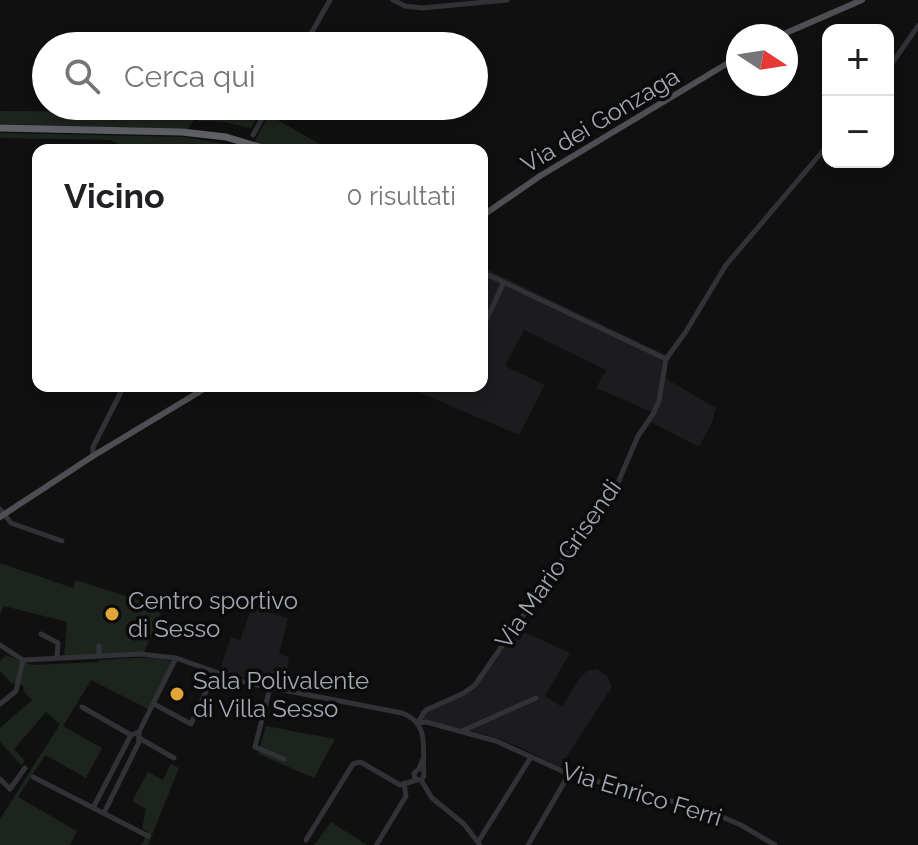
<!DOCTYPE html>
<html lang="it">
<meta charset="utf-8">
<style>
body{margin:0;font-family:Raleway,sans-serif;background:#f2f2f2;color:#202124}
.controls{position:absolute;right:24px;top:24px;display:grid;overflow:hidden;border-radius:16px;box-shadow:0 4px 12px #0003}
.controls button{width:72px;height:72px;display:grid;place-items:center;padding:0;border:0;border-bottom:2px solid #e0e0e0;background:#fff;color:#202124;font:40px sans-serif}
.compass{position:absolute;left:726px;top:24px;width:72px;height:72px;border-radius:50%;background:#fff;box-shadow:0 4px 12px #0003;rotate:102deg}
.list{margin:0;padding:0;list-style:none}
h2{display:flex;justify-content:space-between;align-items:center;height:104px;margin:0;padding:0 32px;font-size:34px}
h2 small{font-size:26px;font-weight:400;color:#757577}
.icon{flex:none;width:44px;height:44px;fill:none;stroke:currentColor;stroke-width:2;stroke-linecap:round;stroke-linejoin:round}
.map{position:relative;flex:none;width:918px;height:845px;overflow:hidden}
.search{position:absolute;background:#fff;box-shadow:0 4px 12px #0003;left:32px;top:32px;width:456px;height:88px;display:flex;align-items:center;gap:20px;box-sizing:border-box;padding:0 28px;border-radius:44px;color:#757577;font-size:30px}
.panel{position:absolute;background:#fff;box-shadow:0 4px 12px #0003;left:32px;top:144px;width:456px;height:248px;border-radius:16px}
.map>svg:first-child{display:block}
</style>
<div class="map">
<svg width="918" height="845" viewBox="0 0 918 845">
<rect width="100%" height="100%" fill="#101011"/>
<!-- built -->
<g fill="#1c1c1e">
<path d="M482,267L668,356L665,378L716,408L712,422L699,447L648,421L652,412L596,388L606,370L524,330L505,366L545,385L519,435L404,386H482Z"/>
<path d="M252,607L288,618L279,654L289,657L284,686L248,679L220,670L231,637L240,640Z"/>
<path d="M516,628L570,653L545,696L562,707L579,679L588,670L597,669L607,676L612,687L560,767L517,746L487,735L424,720L419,711L470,689Z"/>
</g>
<!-- green -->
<g fill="#1d231d">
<path d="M205,106H238L258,116L251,128L224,122L197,121Z"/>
<path d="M0,111L199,112L188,129L0,124Z"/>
<path d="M269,115L330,150H250Z"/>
<path d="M0,133L185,137L237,146L235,150H133L110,140L0,138Z"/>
<path d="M0,563L73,588L76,580L163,608L144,652L64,656L67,622L4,606L0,614Z"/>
<path d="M6,655L32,665L98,662L100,660C124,659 151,655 174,662L150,710L91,680L63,726L102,748L86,778L45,755L18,797L77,831L70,845H0V819L60,724L46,712L14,749L25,761L21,765L0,742V728L32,700L23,690L24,686L11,683L0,671V661Z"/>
<path d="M266,726L335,739L314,778L258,754Z"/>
<path d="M171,764L179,768L148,845H140L142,844L148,832L142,829L146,809L132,801L148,772L163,780Z"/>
<path d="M331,822L367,845H314Z"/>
</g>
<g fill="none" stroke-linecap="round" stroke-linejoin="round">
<!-- minor -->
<g stroke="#313236" stroke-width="5">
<path d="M393,0L405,6L422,8L507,0"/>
<path d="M304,46L330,0"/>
<path d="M888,69L918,26"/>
<path d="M253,135L269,106"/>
<path d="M482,272L666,359"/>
<path d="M482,329L504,282"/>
<path d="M93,456V447L124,386"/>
<path d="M0,509L11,523L62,541"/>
<path d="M41,634L58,643L57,658"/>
<path d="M0,645L23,660L140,654L176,658L247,683L402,713C432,724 421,752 424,776L421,780"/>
<path d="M99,646V656"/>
<path d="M270,688L255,747L284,759"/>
<path d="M0,704L16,691L23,660"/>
<path d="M154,704L191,724L209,685"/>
<path d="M82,707L131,735"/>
<path d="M418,722L426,710L462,694L475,685L574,542L599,514L614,492L638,436L653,414L659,401L666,359L685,333L726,265L828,145"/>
<path d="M419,723L426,722L496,741L569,774L708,811L741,825L775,845"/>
<path d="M462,731L536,698"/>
<path d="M139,738L174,758"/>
<path d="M423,759L419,769L414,773L415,779L421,780L432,798L464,824L480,845"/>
<path d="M33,777L148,836"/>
<path d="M0,779L10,789L25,768"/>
<path d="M93,808L131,735L139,732L176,658"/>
<path d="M104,813L139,742V732"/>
<path d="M306,840L353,764L360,762L364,764L400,785L417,780"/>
<path d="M478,842L531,757"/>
<path d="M377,844L406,796L404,783"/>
<path d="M528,845L569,774"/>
</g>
<!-- major -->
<g stroke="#4e4f55" stroke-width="6">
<path d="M779,36L862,0"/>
<path d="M482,216L540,176L738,57"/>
<path d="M0,517L93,456L209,386"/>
</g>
<!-- highway -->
<path stroke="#5e6066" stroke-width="7" d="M0,128L182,132L226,137L269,150"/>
</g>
<!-- markers -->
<g fill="#e2a537" stroke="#0b0b0c" stroke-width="3">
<circle cx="112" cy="614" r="8"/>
<circle cx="177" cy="694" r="8"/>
</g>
<g text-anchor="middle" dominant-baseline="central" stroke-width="7" stroke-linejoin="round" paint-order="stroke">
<!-- street labels -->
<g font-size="24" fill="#a2a7b1" stroke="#0b0b0c">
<text transform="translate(600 120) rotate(-31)">Via dei Gonzaga</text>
<text transform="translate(558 564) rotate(-55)">Via Mario Grisendi</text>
<text transform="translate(642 794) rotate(17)">Via Enrico Ferri</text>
</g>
<!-- poi labels -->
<g font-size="24" fill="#a2a7b1" stroke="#0b0b0c" text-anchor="start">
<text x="128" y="600">Centro sportivo<tspan x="128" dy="28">di Sesso</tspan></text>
<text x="193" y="680">Sala Polivalente<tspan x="193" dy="28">di Villa Sesso</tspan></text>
</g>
</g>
</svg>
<div class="controls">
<button>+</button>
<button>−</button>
</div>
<svg class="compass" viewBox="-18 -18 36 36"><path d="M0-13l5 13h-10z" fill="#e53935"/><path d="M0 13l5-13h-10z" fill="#757577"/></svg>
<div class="search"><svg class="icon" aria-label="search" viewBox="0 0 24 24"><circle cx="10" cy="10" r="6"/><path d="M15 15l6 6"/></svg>Cerca qui</div>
<section class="panel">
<h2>Vicino<small>0 risultati</small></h2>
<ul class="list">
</ul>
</section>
</div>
